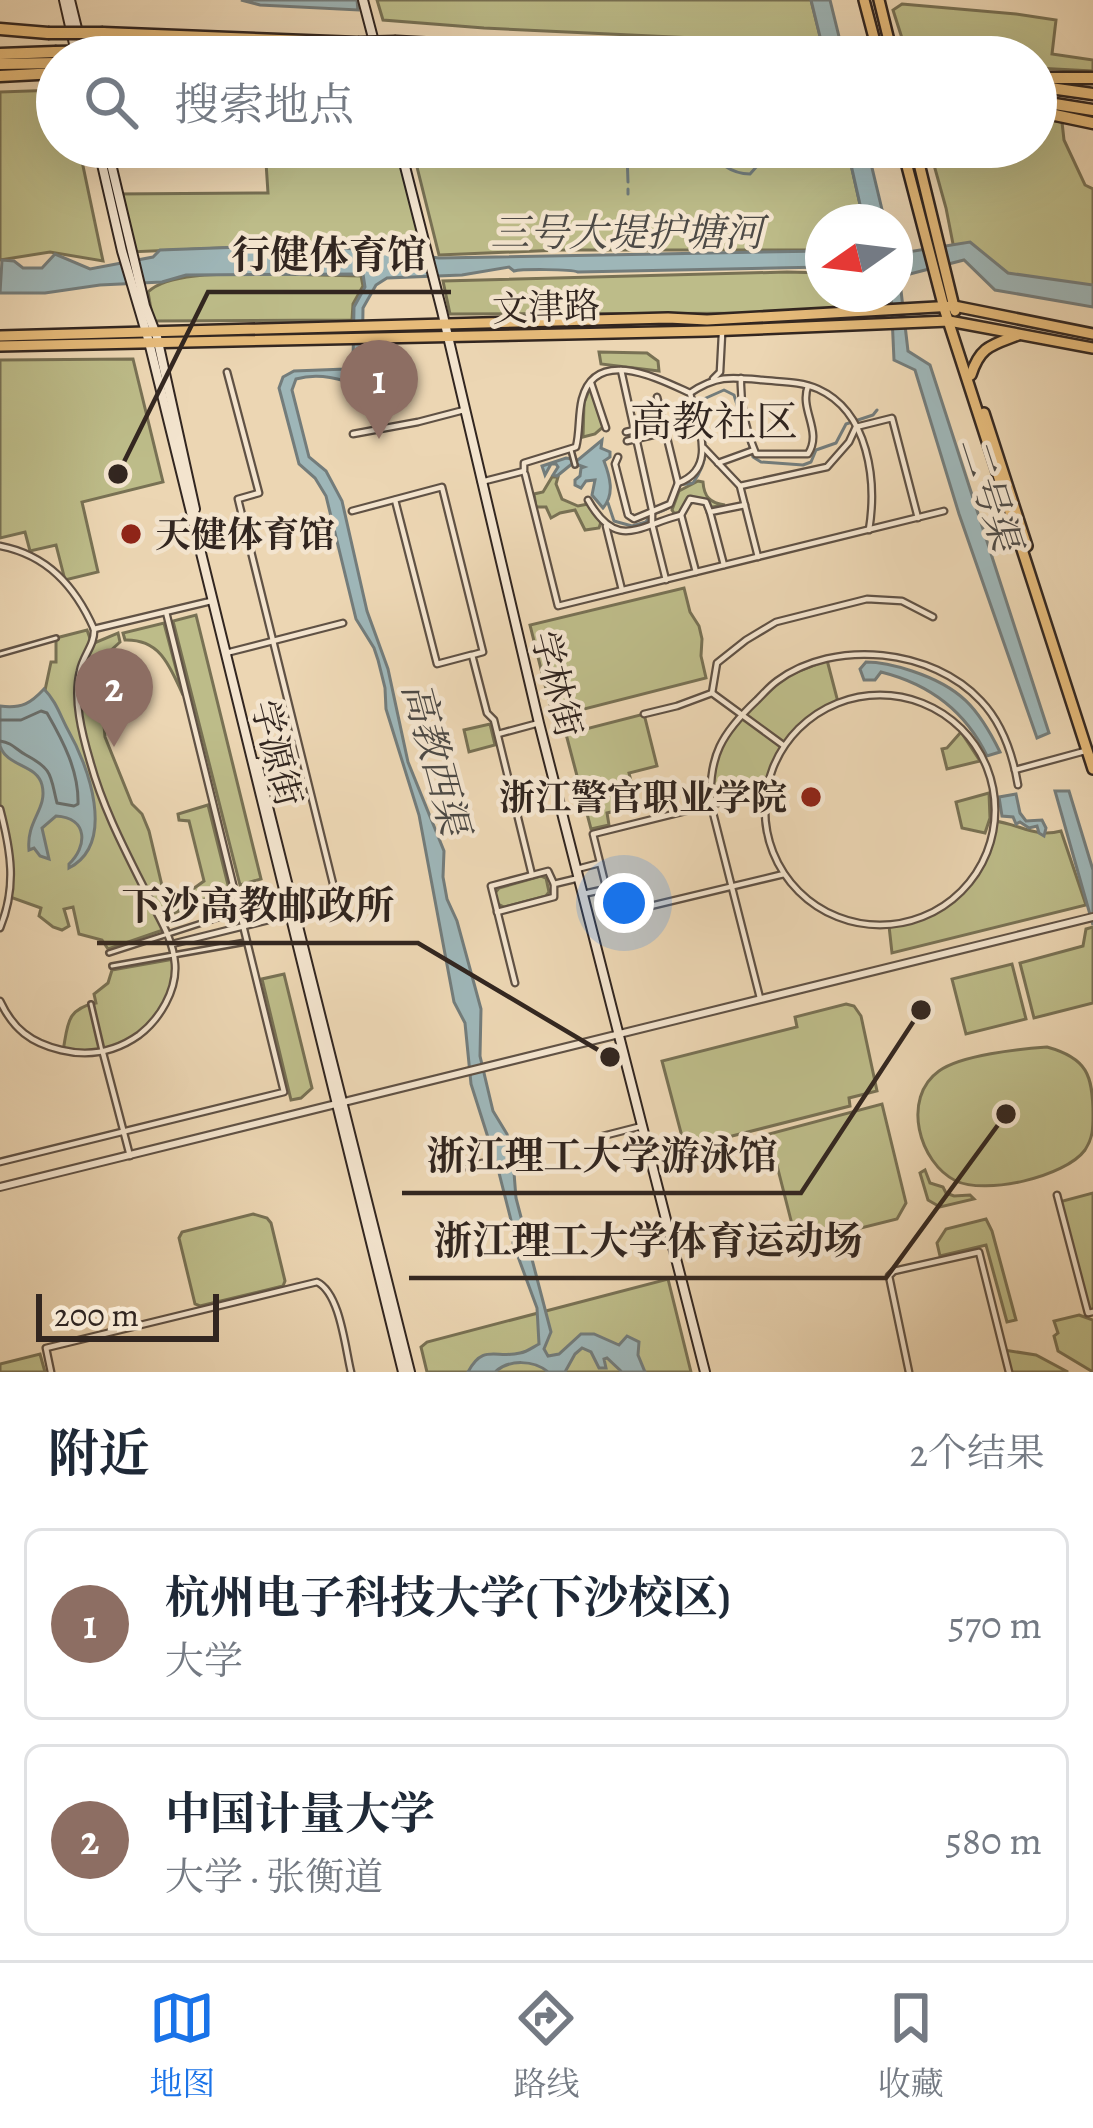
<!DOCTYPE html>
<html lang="zh">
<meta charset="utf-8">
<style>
body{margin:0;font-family:Alegreya,"Noto Serif SC",serif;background:#f2f2f3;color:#1f2937}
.compass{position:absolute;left:805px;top:204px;width:108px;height:108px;border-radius:50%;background:#fff;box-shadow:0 12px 48px #0002;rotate:256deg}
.scale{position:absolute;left:36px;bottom:30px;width:183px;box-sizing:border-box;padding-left:12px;border:6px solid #322620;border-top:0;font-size:33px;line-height:42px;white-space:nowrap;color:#322620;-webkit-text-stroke:9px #f3e4ce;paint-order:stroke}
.you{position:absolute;left:624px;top:903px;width:42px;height:42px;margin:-30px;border:9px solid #fff;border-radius:50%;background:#1a73e8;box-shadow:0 0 0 18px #1a73e833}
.badge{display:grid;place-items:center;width:78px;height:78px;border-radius:50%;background:#1a73e8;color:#fff;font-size:39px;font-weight:700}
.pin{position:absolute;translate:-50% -99px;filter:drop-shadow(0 3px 6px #0008)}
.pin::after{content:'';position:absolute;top:63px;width:42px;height:36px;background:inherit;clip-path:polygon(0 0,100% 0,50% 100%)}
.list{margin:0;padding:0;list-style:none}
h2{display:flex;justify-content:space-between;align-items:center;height:156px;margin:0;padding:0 48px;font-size:51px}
h2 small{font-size:39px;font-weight:400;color:#747a83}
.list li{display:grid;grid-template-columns:78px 1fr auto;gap:36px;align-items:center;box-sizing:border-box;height:192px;margin:0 24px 24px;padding:0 24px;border:3px solid #e0e1e3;border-radius:18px}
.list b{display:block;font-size:45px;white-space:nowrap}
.list p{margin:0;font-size:39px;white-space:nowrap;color:#747a83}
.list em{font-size:39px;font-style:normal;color:#747a83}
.icon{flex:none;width:66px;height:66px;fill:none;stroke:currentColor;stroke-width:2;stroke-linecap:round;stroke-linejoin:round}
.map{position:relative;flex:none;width:1093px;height:1372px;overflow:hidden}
.search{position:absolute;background:#fff;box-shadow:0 12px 48px #0002;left:36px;right:36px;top:36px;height:132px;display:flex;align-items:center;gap:30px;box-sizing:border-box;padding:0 42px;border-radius:66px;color:#747a83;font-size:45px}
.sheet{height:588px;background:#fff}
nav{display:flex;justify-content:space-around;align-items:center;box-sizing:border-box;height:168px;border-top:3px solid #e0e1e3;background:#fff;font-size:33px;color:#747a83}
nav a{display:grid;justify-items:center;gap:6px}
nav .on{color:#1a73e8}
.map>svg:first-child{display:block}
</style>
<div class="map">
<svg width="1093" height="1372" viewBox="0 0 1093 1372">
<rect width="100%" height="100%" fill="#ecd6b3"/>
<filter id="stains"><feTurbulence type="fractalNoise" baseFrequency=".00167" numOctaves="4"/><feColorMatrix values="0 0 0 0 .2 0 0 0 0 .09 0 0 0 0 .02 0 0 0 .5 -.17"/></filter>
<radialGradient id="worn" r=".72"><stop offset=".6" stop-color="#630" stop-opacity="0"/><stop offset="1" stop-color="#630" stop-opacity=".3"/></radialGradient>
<!-- green -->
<g fill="#bdbc89" stroke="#787154" stroke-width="3">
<path d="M377,0H811L822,44L484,28L383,20Z"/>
<path d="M902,4L1016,14L1056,20L1052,54L1093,60V71L1036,68V57H908L893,10Z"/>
<path d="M57,90V147H79L103,261L50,252L0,260V92Z"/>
<path d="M1036,117L1062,122L1064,140L1085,185L1093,189V297L1002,286L954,249L946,208L929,147H1036Z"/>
<path d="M265,147H401L428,255L294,245L129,252L114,194L268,193Z"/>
<path d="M412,147H847L864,222H823V250H560L439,255Z"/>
<path d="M787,272L823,273V294H886V313L450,314L443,281Z"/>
<path d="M278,274L361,276L363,286L353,304L352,320L153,321L148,292C171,269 245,275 278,274Z"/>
<path d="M599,352L647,353L658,361L659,371L601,364Z"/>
<path d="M133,359L163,482L82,502L98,572L65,580L56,545L30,551L25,532L0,538V360Z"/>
<path d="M590,388L603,427L595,434L583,437L584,403Z"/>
<path d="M552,477H558L556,484L562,499L578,506L588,504L601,522L599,528L585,530L575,510L560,513L551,518L546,507H536L534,494L543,492Z"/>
<path d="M698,481L703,482C704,497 710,503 725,505L706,508L703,503L694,501L680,513H674L672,510L679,491Z"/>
<path d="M684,588L690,612L699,626L702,639L701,656L706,678L553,717L530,625Z"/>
<path d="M196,615L261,879L240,885L173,621Z"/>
<path d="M164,623L183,695C170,667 161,639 125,640L123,633Z"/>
<path d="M87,630L92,644L118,633L120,642L108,653L105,667L99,669L105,737L132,804L142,814L149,831L164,894H179V911L161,919L166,929L108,949L102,940L79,934L73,907L64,909L69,926L62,930L53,927L39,916L41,908L10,897V860L0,809V712L41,709L51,662H56V638Z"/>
<path d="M827,660L838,702C800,718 773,750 766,791L711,805L710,780L713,759L726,732L779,679Z"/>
<path d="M644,714L657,766L629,773L637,806L607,813L609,825L591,829L566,734Z"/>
<path d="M490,724L495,745L469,752L464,730Z"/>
<path d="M961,732L980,761L947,769L942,749L947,748Z"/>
<path d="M989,793L990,818L985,833L962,828L956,802Z"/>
<path d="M208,805L229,889L198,902L190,891L204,881L189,821L179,820L178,814Z"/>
<path d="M995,821C1021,825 1036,838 1061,831L1086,905L892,953L889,926C952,912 980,884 995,821Z"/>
<path d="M541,876L546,878L549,892L546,896L504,907L498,904L495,893L499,888Z"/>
<path d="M1093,927V1003L1034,1018L1020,963L1083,946L1086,929Z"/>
<path d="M174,959C178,999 144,1047 103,1053C91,1055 76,1051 63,1051C68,1024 66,1009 96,1003L94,994L108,983L112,970Z"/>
<path d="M1012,964L1026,1019L966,1034L952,979Z"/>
<path d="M284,974L312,1088L301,1098L291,1100L262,979Z"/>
<path d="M846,1004L854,1006L861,1016L877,1091L849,1098L850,1106L685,1148L662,1061L797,1027L795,1017Z"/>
<path d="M1047,1047C1087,1058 1093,1075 1093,1115C1093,1128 1093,1138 1085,1150C1065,1177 986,1195 956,1181C919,1163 901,1098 939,1071C961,1055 1019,1049 1047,1047Z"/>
<path d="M882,1104L906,1203L897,1219L797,1244L769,1134Z"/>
<path d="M925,1170L930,1183L943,1187L946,1193L954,1196L970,1195L974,1199L940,1207L928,1200L920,1173Z"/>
<path d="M1093,1193V1312L1088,1313L1059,1202Z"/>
<path d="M253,1214L267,1218L271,1223L285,1281L283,1286L200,1306L195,1304L179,1238L182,1232Z"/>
<path d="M986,1219L992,1231L1016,1320L1007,1322L986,1245L940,1256L937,1243L946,1229Z"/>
<path d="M668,1279L691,1372H427L421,1347L427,1342Z"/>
<path d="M1079,1315L1093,1320V1372L1058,1351L1054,1336L1058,1333L1054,1321Z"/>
<path d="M1004,1350L1036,1355L1068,1372H1009Z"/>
<path d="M40,1354L45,1372H0V1364Z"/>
</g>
<!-- water -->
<g fill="#9eb6b8" stroke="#737c7b" stroke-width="3">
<path d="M241,0H357L358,10L260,5Z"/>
<path d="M811,0H830L844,57H825Z"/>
<path d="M847,147H867L885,222H864Z"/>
<path d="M970,242L1008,273L1093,285V307L995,290L964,260L902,276L900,282L908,351L930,365L1049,733L1037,738L959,514L915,370L894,360L891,294H895V254Z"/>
<path d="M294,245L387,251L439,258L823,251V267L578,272C570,269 522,269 514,271L509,267L462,275L387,278L376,285L363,308L362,373L345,381C329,376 313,374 296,379L292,390L309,457L326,471L342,501L367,611L388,669L408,762L444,851L443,877L447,899L457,921L481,1009L480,1056L493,1111L507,1134L513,1160L516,1198L551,1332L544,1349L548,1356L559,1354L581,1334H594L619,1345L627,1336L639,1342L638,1355L645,1372H622L607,1358L604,1359L606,1368H599L591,1352L582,1348L575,1354L565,1372H548C534,1360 509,1359 495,1372H468C483,1343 496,1359 520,1353C527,1352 533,1347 539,1344L537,1308L513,1243L514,1232L498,1169L471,1084L465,1023L454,1002L419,815L386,709L385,688L378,660L374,648L356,619L326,496L315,478L299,464L279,388L283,377L294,371L346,369L353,362L354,307L365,287L363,274L186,275L162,282L100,285L45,293H0L2,260L14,261L23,268H42L55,254L90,269L153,257L160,250Z"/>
<path d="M602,440L601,448L610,452V457L604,461C610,477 615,494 603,508L592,495L595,480L586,481L581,488L575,485V480L580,476L581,468L584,467L573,463L557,476L553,475L558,467L556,464H551L545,475L542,466L566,458L578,460Z"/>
<path d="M866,662C882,662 897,666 912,671C960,687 978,707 1000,752L987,756C965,710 929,684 881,672L875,680H864L860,669Z"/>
<path d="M44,689C56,701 60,715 68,730C88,765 117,843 69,868V864C87,847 89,818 56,816L42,828L49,859L40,856L34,848L29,850C26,820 48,809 42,785C37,764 7,767 0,746C0,735 0,718 0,706C22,709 31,703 44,689Z"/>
<path d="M1055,791H1069L1093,870V925Z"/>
<path d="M1016,794L1020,813L1026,821L1042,820L1046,828L1044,836L1039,833L1037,826L1029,828L1020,822L1016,824L1013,817L1002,816L999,797Z"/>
</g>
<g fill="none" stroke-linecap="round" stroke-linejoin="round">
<!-- shore -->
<path stroke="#686e6c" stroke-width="3" d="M0,720H21L41,711L47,713C63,741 79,771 78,804L74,806L57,803C50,776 54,770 26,755C15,749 13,743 0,741"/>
<!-- stream -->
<g stroke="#737c7b" stroke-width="3">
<path d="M589,147L627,154L641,147"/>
<path d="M703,147C717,161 730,174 750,174L774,147"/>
<path d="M627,154L628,182"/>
<path d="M628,189V194"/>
<path d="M608,503L614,521L632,526L646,522L650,515C672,509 673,507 679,485L693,483C716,450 701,436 697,402L724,390L734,395L753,457L761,462L803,465L811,462L816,450L836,443L846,424L873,415L877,410"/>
</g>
<defs>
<g id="pedestrian">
<path d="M571,450L575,465"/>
<path d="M0,654L56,638"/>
<path d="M109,953L239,911"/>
<path d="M112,966L246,942"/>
<path d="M91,1004L102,1051"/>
</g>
<g id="minor">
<path d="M621,370L652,510V524L666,580"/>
<path d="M227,372L259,493L238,499L340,912"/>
<path d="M741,378C740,403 746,431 756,454H808C823,431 799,410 808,386"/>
<path d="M713,379L720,372L722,334"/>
<path d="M591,383L606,428"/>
<path d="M657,397L678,483"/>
<path d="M626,432L664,423"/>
<path d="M353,434L418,422L464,410"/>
<path d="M627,441L666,432"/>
<path d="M704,448L740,486L758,557"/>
<path d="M618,457L615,464L628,515L634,519L670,504L678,483C719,468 697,425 690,393"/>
<path d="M718,463L754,450"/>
<path d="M525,474L558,606L944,511"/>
<path d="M481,482L524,471V463L576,447C580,432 578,415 582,399C596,346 659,379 690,393C717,375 731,377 762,380C780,382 800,381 818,389C869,412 877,481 869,530"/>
<path d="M740,486L827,467L849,442L856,427L892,418L918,518"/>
<path d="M395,500L437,664L471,655"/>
<path d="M588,500C617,551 638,526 681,515"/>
<path d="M352,511L442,487L483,652L472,655L487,713L494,720L532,875"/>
<path d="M606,526L622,590"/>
<path d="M0,546C47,555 75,586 94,629"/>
<path d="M724,565L710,512L745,505"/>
<path d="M696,572L681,515L690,499L706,502L710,512"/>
<path d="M94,629L211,601"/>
<path d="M226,653L343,623"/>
<path d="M712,693L783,745"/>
<circle cx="880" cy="810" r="115"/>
<path d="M644,714L677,706L712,693L717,663L746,640L776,622L867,599L902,601L933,617"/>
<path d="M498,734L539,723"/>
<path d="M1015,770L1085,751"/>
<path d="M766,791L593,834L613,915L784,874"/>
<path d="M265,794L307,784"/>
<path d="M0,809C11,851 17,887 0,928"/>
<path d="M577,869L600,863"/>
<path d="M583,894L606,889"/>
<path d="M497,912L554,897V884L579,878"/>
<path d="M172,944L289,915"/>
<path d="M515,983L491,886L548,871L554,884"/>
<path d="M760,998L711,805C708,756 722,733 757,700C763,694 770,686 777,681C835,638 933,649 981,701C1002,723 1013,756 1018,785"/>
<path d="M0,1001C13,1029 31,1043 61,1050C90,1057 115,1052 139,1035C160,1019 177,990 175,964C173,938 159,918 148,896C126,852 103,809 90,761C82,734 73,699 80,671C83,655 95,645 94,629"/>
<path d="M103,1053L130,1156"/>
<path d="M599,1137L642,1126"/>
<path d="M0,1162L284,1092L166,612"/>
<path d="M467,1167L482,1163"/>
<path d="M1057,1195L1088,1313L1093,1312"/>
<path d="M51,1372L46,1348L317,1282C340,1293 345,1347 351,1372"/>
<path d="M909,1372L889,1276L894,1271L979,1252L1009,1372"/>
</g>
<path id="tertiary" d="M0,1187L1093,917"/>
<g id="secondary">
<path d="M64,0L77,57"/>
<path d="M70,0L84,57"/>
<path d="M363,0L378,57"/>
<path d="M98,147L122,251L149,342L403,1372"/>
<path d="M107,147L145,306L157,337L195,509"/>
<path d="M400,147L442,311L539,723L705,1372"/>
<path d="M257,763L410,1372"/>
</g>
<g id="primary">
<path d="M864,0L879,57"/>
<path d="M879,0L893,57"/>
<path d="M902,147L944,308L1093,769"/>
<path d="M915,147L955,311"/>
<path d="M0,336L668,318L707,320L954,306L1093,334"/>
<path d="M0,346L707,331L949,321L1093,348"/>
<path d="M971,375C980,346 992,345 1018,335"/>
<path d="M984,413L1027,546"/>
</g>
<g id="motorway">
<path d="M0,29L48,33"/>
<path d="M103,33L358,43"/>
<path d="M396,42L693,57"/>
<path d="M107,51L276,45"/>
<path d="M0,54L55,52"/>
<path d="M0,64L57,63"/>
<path d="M0,76L57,73"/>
<path d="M1036,78H1093"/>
<path d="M1036,86L1093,94"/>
<path d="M1036,101L1093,110"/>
<path d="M1036,111L1093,123"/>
</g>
</defs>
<!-- pedestrian casing -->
<use href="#pedestrian" stroke="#605245" stroke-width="8"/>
<!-- minor casing -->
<use href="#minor" stroke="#605245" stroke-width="9"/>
<!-- tertiary casing -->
<use href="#tertiary" stroke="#605245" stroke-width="10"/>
<!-- secondary casing -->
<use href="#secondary" stroke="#322620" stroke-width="12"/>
<!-- primary casing -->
<use href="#primary" stroke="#322620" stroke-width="14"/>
<!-- motorway casing -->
<use href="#motorway" stroke="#322620" stroke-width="15"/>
<!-- pedestrian -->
<use href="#pedestrian" stroke="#f3e4ce" stroke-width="3"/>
<!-- minor -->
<use href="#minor" stroke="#f3e4ce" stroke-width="4.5"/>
<!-- tertiary -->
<use href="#tertiary" stroke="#f3e4ce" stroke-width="6"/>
<!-- secondary -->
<use href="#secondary" stroke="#f3e4ce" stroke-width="8"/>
<!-- primary -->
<use href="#primary" stroke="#e6bb7a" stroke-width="9"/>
<!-- motorway -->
<use href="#motorway" stroke="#e6bb7a" stroke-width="10"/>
<defs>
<g id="motorway-bridge">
<path d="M48,33H103"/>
<path d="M358,43L396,42"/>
<path d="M55,52L107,51"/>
</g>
</defs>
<!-- motorway-bridge casing -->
<use href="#motorway-bridge" stroke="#322620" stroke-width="15" stroke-linecap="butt"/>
<!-- motorway-bridge -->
<use href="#motorway-bridge" stroke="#e6bb7a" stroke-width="10"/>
</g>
<!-- markers -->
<g fill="#8f2418" stroke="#f3e4ce" stroke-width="4.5">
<circle cx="131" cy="534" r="12"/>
<circle cx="811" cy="797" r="12"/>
</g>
<g text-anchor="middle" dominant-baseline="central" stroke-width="9" stroke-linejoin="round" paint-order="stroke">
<!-- street labels -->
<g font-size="36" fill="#322620" stroke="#f3e4ce">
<text transform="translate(546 307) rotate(-2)">文津路</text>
<text transform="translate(557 684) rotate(76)">学林街</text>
<text transform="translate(277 753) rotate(76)">学源街</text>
</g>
<!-- poi labels -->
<g font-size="36" font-weight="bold" fill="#322620" stroke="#f3e4ce" text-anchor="start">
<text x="155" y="534">天健体育馆</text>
<text x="787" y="797" text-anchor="end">浙江警官职业学院</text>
</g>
<!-- water labels -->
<g font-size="39" font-style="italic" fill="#4d4a46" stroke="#f3e4ce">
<text x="627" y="232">三号大堤护塘河</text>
<text transform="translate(990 493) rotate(72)">二号渠</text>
<text transform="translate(436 758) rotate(75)">高教西渠</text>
</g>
<!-- quarter labels -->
<g font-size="42" fill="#322620" stroke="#f3e4ce">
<text x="714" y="421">高教社区</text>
</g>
</g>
<!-- callouts -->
<path fill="none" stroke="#322620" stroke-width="4.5" d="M118 474L208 292H451M610 1057L418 943H97M921 1010L801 1193H402M1006 1114L886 1278H409"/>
<g fill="#322620" stroke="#f3e4ce" stroke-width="4.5">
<circle cx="118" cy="474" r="12"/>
<circle cx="610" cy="1057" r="12"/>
<circle cx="921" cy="1010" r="12"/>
<circle cx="1006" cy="1114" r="12"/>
</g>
<g font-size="39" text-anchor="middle" font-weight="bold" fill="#322620" stroke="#f3e4ce" stroke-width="9" stroke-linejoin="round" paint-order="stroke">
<text x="329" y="268">行健体育馆</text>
<text x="258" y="919">下沙高教邮政所</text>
<text x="602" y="1169">浙江理工大学游泳馆</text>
<text x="648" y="1254">浙江理工大学体育运动场</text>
</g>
<rect width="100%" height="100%" filter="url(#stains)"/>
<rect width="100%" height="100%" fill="url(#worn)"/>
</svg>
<svg class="compass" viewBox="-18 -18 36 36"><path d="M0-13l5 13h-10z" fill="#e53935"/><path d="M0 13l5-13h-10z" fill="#747a83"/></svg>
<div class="scale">200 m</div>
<div class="you"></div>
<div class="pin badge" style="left:379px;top:439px;background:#8d6e63">1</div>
<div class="pin badge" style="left:114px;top:747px;background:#8d6e63">2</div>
<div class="search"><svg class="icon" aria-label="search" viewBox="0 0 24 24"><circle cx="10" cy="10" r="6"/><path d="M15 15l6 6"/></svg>搜索地点</div>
</div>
<section class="sheet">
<h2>附近<small>2个结果</small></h2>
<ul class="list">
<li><span class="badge" style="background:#8d6e63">1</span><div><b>杭州电子科技大学(下沙校区)</b><p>大学</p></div><em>570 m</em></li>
<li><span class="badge" style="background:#8d6e63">2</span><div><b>中国计量大学</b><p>大学 · 张衡道</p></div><em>580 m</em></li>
</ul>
</section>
<nav>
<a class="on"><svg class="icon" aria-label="map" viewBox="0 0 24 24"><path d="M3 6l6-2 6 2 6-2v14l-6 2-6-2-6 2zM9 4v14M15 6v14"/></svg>地图</a>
<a><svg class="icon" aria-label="directions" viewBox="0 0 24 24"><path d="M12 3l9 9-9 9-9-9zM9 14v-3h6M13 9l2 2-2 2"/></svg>路线</a>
<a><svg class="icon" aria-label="saved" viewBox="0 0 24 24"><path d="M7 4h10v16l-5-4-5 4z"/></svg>收藏</a>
</nav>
